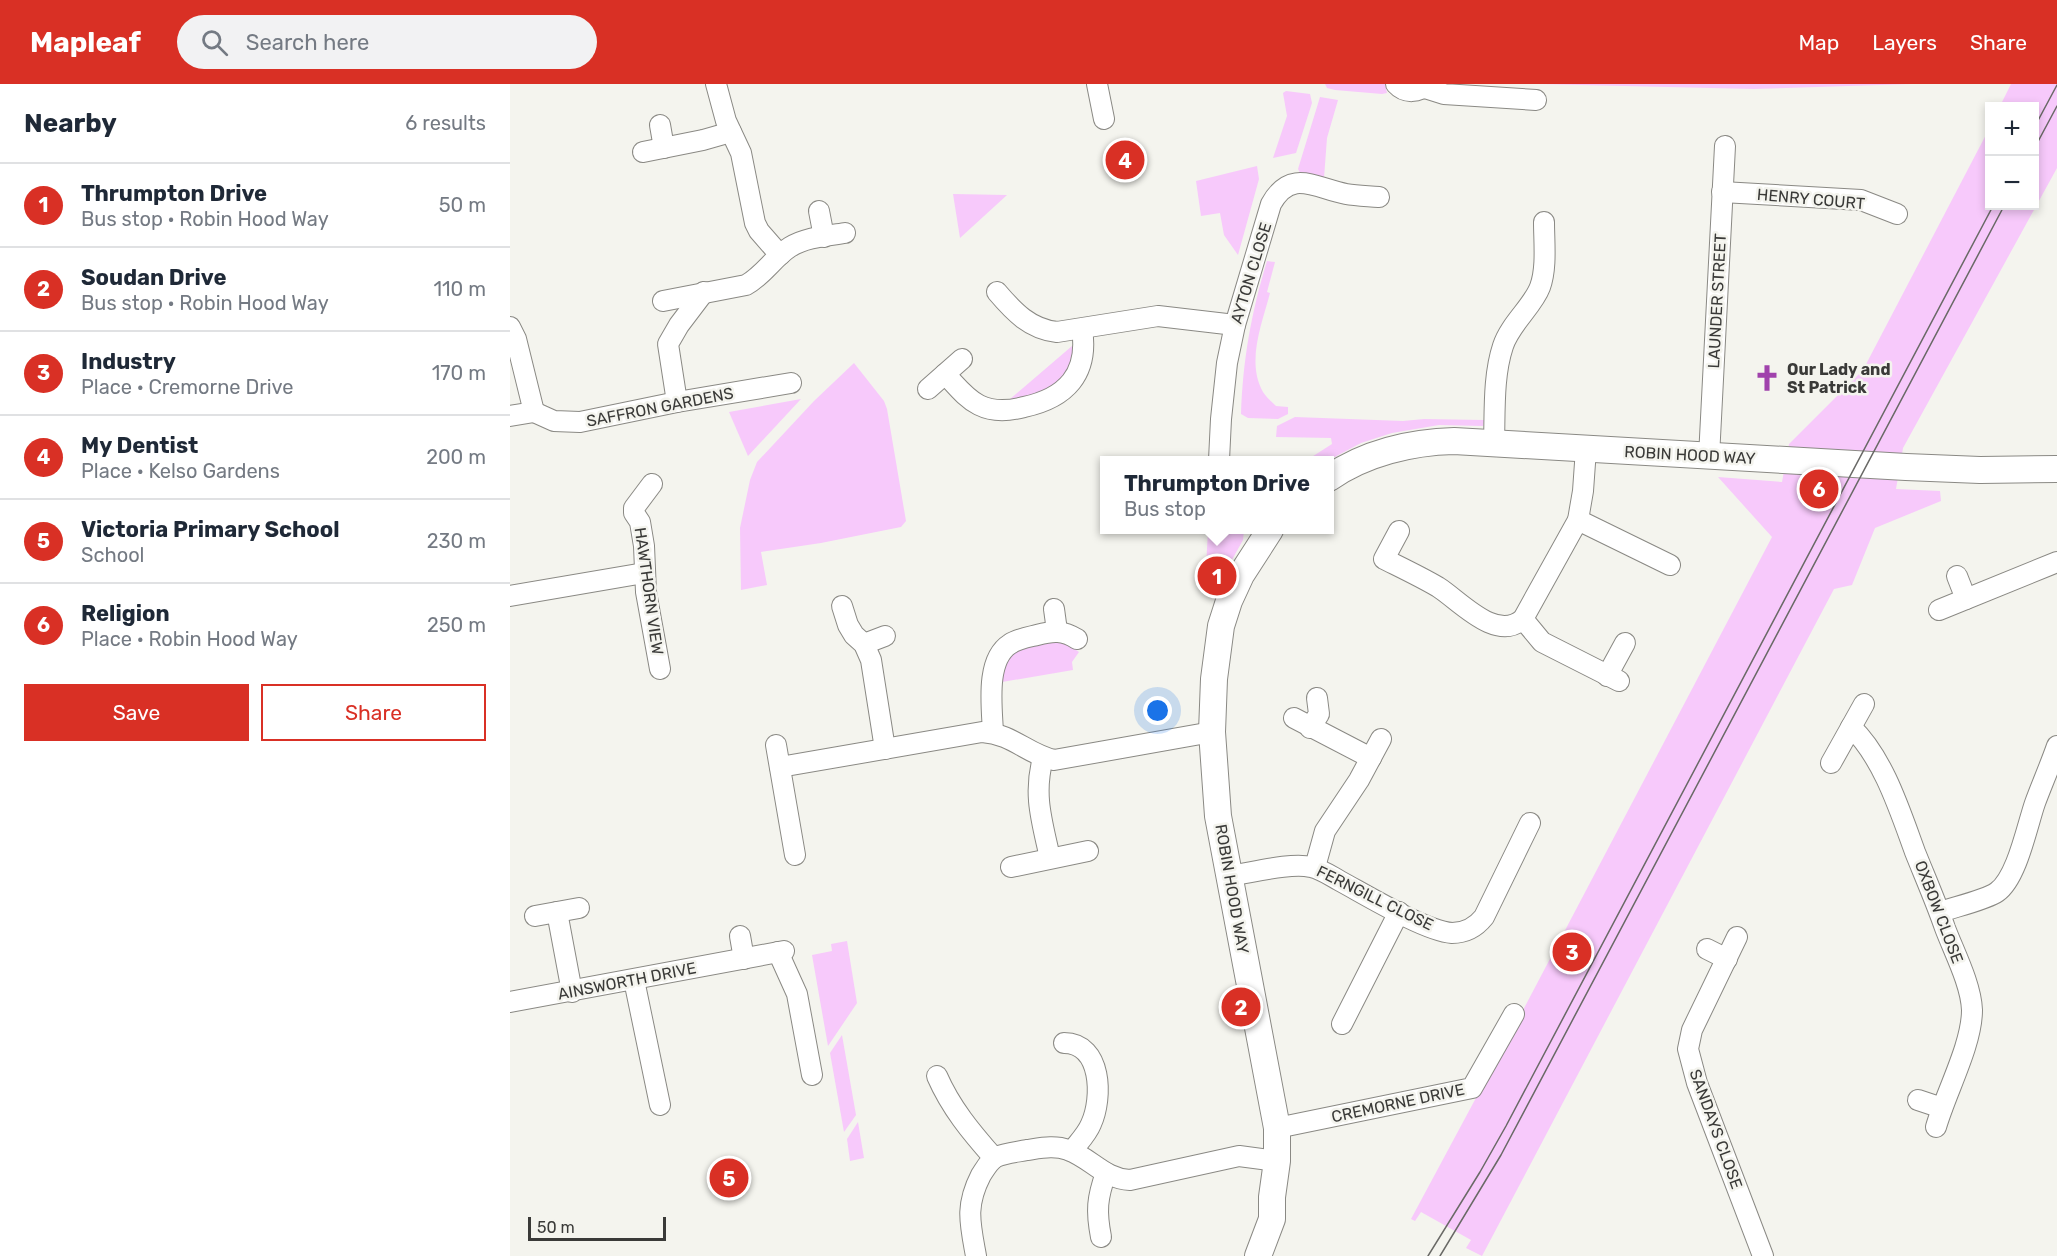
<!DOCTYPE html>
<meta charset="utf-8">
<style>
body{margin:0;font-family:Rubik,sans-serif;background:#f2f2f3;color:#1f2937}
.controls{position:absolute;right:18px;top:18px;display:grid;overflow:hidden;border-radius:0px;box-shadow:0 3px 9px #0003}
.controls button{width:54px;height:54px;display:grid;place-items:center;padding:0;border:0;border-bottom:2px solid #e0e1e3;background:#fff;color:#1f2937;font:30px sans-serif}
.scale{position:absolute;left:18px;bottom:15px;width:138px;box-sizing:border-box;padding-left:6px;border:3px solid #3a3a38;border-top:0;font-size:16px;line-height:21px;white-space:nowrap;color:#3a3a38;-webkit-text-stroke:4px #f4f4ee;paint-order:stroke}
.you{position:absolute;left:648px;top:627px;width:21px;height:21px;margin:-15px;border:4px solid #fff;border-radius:50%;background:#1a73e8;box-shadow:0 0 0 9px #1a73e833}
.badge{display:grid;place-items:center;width:39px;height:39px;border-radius:50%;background:#d93025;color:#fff;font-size:20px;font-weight:700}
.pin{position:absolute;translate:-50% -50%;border:3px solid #fff;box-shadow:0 2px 6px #0006}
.popup{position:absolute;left:590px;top:372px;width:234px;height:78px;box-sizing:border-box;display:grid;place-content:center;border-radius:0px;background:#fff;filter:drop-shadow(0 2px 4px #0005);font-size:20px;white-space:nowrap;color:#747a83}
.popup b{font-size:22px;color:#1f2937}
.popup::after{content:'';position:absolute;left:50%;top:100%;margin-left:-12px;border:12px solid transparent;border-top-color:#fff}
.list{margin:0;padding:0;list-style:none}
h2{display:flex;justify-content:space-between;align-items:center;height:78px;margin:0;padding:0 24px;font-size:26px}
h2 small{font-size:20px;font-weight:400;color:#747a83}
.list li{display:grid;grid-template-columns:39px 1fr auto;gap:18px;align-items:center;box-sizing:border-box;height:84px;padding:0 24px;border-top:2px solid #e0e1e3}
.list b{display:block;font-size:22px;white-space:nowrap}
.list p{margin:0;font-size:20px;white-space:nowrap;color:#747a83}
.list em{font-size:20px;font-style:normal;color:#747a83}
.actions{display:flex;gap:12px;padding:18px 24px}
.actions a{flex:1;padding:14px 0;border:2px solid #d93025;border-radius:0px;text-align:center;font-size:21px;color:#d93025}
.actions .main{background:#d93025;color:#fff}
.icon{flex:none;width:33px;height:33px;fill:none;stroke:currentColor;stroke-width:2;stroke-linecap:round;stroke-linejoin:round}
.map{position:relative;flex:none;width:1547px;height:1172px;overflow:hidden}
header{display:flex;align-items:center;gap:36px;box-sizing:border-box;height:84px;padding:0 30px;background:#d93025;color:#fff}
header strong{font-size:28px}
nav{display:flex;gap:33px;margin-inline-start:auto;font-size:21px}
.search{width:420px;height:54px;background:#f2f2f3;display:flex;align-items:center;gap:15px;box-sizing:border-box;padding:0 21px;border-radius:33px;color:#747a83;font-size:22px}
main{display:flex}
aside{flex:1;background:#fff}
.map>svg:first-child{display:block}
</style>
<header>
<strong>Mapleaf</strong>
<div class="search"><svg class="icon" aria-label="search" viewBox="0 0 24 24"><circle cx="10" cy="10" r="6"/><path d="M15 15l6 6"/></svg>Search here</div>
<nav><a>Map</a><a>Layers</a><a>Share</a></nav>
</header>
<main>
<aside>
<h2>Nearby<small>6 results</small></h2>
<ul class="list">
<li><span class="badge">1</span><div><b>Thrumpton Drive</b><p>Bus stop · Robin Hood Way</p></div><em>50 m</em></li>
<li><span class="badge">2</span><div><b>Soudan Drive</b><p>Bus stop · Robin Hood Way</p></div><em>110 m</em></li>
<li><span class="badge">3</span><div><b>Industry</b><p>Place · Cremorne Drive</p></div><em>170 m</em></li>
<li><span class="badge">4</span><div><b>My Dentist</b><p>Place · Kelso Gardens</p></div><em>200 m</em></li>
<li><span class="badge">5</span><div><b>Victoria Primary School</b><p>School</p></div><em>230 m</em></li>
<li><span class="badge">6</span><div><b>Religion</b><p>Place · Robin Hood Way</p></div><em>250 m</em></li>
</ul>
<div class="actions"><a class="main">Save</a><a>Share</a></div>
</aside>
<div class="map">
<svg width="1547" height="1172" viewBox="0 0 1547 1172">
<rect width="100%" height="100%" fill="#f4f4ee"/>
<!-- green -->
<g fill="#f7c9fb">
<path d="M815,0H875L877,9L872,10L825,6L817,4Z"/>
<path d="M1028,0H1401L1244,5Z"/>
<path d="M1501,0H1547V84L1393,364L1386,405L1430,407L1431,417L1365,444L1342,501L1324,505L972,1172L956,1164L961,1156L911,1128L905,1137L901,1135L1011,930L1262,453L1208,393L1272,398L1279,360L1353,286L1479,45L1480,122H1524V22H1490Z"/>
<path d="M776,7L800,10L802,19L786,69L763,74L777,32L773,9Z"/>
<path d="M810,13L828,16L817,54L814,94L790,89L788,85Z"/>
<path d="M747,82L749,95L728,171L714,151L710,129L691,132L686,97Z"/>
<path d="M443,110L497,111L450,154Z"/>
<path d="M757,177L765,178L757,208L760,209C752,240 736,278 753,308C756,313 762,318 766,322L778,323V330L768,335L738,334L731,330C733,275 741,230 757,177Z"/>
<path d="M562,262C569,284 548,306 528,313C520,316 508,315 499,316Z"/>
<path d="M344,279L374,317L377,325L396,437L391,443L311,459L251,468L257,501L231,506L230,444L240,396L247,378L304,317Z"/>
<path d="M291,315L238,372L219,328Z"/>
<path d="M785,333L893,337L914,335L974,336L973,342L929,341L882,349L851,359L819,376H797L822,360L821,354L766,353L767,342Z"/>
<path d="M698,446H734L733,456L713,492L696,484Z"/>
<path d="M551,556L569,568L562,578L563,586L492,598C493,592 493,584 495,579C501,561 536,558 551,556Z"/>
<path d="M337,857L347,919L318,962L302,871L322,867L321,860Z"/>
<path d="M332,951L346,1031L334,1048L320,969Z"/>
<path d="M348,1038L354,1074L340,1077L337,1055Z"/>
</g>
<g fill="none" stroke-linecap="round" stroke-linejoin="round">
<defs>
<g id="minor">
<path d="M206,0L216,37L231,69L245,139L249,147L270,171"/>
<path d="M587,0L594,35"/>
<path d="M886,0C895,10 909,9 918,0"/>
<path d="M915,4L934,10L1026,16"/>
<path d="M150,41L154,64"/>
<path d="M133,68L193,56L221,48"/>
<path d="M1212,108L1351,116L1387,130"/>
<path d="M309,127L314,153"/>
<path d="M487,208C504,228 520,245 547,248L648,232L725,241"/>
<path d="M153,217L236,201C254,191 264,173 280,163C296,153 317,152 335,149"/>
<path d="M0,243L6,255L24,328"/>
<path d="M435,290C445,300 455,314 469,321C483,328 499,327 514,323C556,314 579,290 572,245"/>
<path d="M418,305L452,275"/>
<path d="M167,318L158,260L169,241L194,208"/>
<path d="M24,328L44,337L70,338L167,318L281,299"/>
<path d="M0,332L24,328"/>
<path d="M984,359C985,328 983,292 993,262C1000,240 1023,222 1030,203C1037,184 1034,158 1034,138"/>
<path d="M1199,373L1215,62"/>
<path d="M709,376L711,335L717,279L725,241L761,120C781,84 805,104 836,110C847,112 858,112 869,113"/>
<path d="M142,400L124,424V429L130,438L134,462L136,508L150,585"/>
<path d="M1068,436L1160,481"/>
<path d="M889,447L874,475C892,484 911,493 928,503C949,516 986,559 1013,535L1068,436L1073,407L1076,365"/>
<path d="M1447,492L1456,515"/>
<path d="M0,512L134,489"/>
<path d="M332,522L338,541L344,551L354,560L361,576L375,665"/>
<path d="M544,525L547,547"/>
<path d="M1429,526L1547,478"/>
<path d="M1013,535L1032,558L1109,597"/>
<path d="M354,560L375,552"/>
<path d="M1097,592L1115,559"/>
<path d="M784,634L861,674"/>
<path d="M1341,643C1373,673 1390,727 1405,768C1415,793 1426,818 1435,844C1444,868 1461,900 1462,926C1462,961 1436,1008 1426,1043"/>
<path d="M800,644L809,630L807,614"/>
<path d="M483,649C482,623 475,576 500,560C507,555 519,553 527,551C543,547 553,546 567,555"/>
<path d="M266,661L285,771"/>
<path d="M533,674C523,711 532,737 540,774"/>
<path d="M1321,679L1354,620"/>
<path d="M270,683L472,648C503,650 517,670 544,676L702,648"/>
<path d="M501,783L578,767"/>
<path d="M805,783L815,747L849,696L871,655"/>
<path d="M719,792C741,789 781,778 801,783C811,785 821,792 830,797C856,811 915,847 942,849C956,849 966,843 974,833L1020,739"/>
<path d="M47,828L62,908"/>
<path d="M1430,828C1444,823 1476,816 1487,808C1507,794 1517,742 1525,719C1532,700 1540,682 1547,662"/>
<path d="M25,832L69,824"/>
<path d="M230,852L234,875"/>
<path d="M1227,853L1182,946L1178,965L1187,999L1253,1172"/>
<path d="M1197,865L1217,875"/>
<path d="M268,868L287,910L302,991"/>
<path d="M124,896L150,1021"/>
<path d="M0,918L274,867"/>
<path d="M832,940L889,828"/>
<path d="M554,959C592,959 593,1014 581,1040C577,1050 568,1059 562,1067"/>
<path d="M427,992C441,1024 461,1048 484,1074"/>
<path d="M1408,1016L1432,1024"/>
<path d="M767,1044L962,1004L1004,930"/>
<path d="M591,1153C586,1127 587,1114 596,1089"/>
<path d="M466,1172C460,1139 455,1122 471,1091C475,1085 479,1077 486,1073C495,1069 507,1068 517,1066C531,1064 545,1061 558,1066C581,1074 594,1095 620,1096L729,1072L767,1077"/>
</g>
<g id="tertiary">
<path d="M819,394C855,369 901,358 944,357L1396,383L1470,386L1547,385"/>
<path d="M748,1172L762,1135V1113L767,1077V1044L708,732L702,648L704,595L711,542L719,517L731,491L760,446"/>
</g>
</defs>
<!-- minor casing -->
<use href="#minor" stroke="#8a8984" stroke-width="22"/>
<!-- tertiary casing -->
<use href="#tertiary" stroke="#8a8984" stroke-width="28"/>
<!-- minor -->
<use href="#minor" stroke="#fff" stroke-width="20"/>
<!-- tertiary -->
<use href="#tertiary" stroke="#fff" stroke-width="26"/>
<!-- tram -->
<g stroke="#696966" stroke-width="1.5">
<path d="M1524,44L1547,1"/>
<path d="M1524,65L1547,22"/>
<path d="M918,1172L970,1088L996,1042L1483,122"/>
<path d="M930,1172L991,1071L1494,122"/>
</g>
</g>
<!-- icons -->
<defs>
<symbol id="church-bare" viewBox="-9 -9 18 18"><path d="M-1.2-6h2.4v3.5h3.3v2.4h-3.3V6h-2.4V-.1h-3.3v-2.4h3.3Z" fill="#a042ac" stroke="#f4f4ee" stroke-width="2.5" paint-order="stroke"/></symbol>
</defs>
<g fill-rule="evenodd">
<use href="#church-bare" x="1238" y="275" width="38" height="38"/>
</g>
<g text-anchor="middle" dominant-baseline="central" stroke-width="5" stroke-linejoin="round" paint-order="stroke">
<!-- street labels -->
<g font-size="16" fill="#3a3a38" stroke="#f4f4ee">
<text transform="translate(1301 115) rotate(5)">HENRY COURT</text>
<text transform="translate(741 189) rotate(-73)">AYTON CLOSE</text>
<text transform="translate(1207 217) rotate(-87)">LAUNDER STREET</text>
<text transform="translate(150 323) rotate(-11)">SAFFRON GARDENS</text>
<text transform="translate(1180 371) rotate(3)">ROBIN HOOD WAY</text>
<text transform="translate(139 507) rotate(82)">HAWTHORN VIEW</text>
<text transform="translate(722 805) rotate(80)">ROBIN HOOD WAY</text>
<text transform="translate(865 814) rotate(26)">FERNGILL CLOSE</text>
<text transform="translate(1429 828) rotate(69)">OXBOW CLOSE</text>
<text transform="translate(117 897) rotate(-11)">AINSWORTH DRIVE</text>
<text transform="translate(888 1019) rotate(-12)">CREMORNE DRIVE</text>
<text transform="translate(1206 1045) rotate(70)">SANDAYS CLOSE</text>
</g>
<!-- poi labels -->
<g font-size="16" font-weight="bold" fill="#3a3a38" stroke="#f4f4ee" text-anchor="start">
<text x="1277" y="285">Our Lady and<tspan x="1277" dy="18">St Patrick</tspan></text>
</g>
</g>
</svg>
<div class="controls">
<button>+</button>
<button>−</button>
</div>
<div class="scale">50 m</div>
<div class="you"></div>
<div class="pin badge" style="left:707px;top:492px">1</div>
<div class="popup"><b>Thrumpton Drive</b>Bus stop</div>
<div class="pin badge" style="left:731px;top:923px">2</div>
<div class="pin badge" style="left:1062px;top:868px">3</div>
<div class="pin badge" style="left:615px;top:76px">4</div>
<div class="pin badge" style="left:219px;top:1094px">5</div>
<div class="pin badge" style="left:1309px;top:405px">6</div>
</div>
</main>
